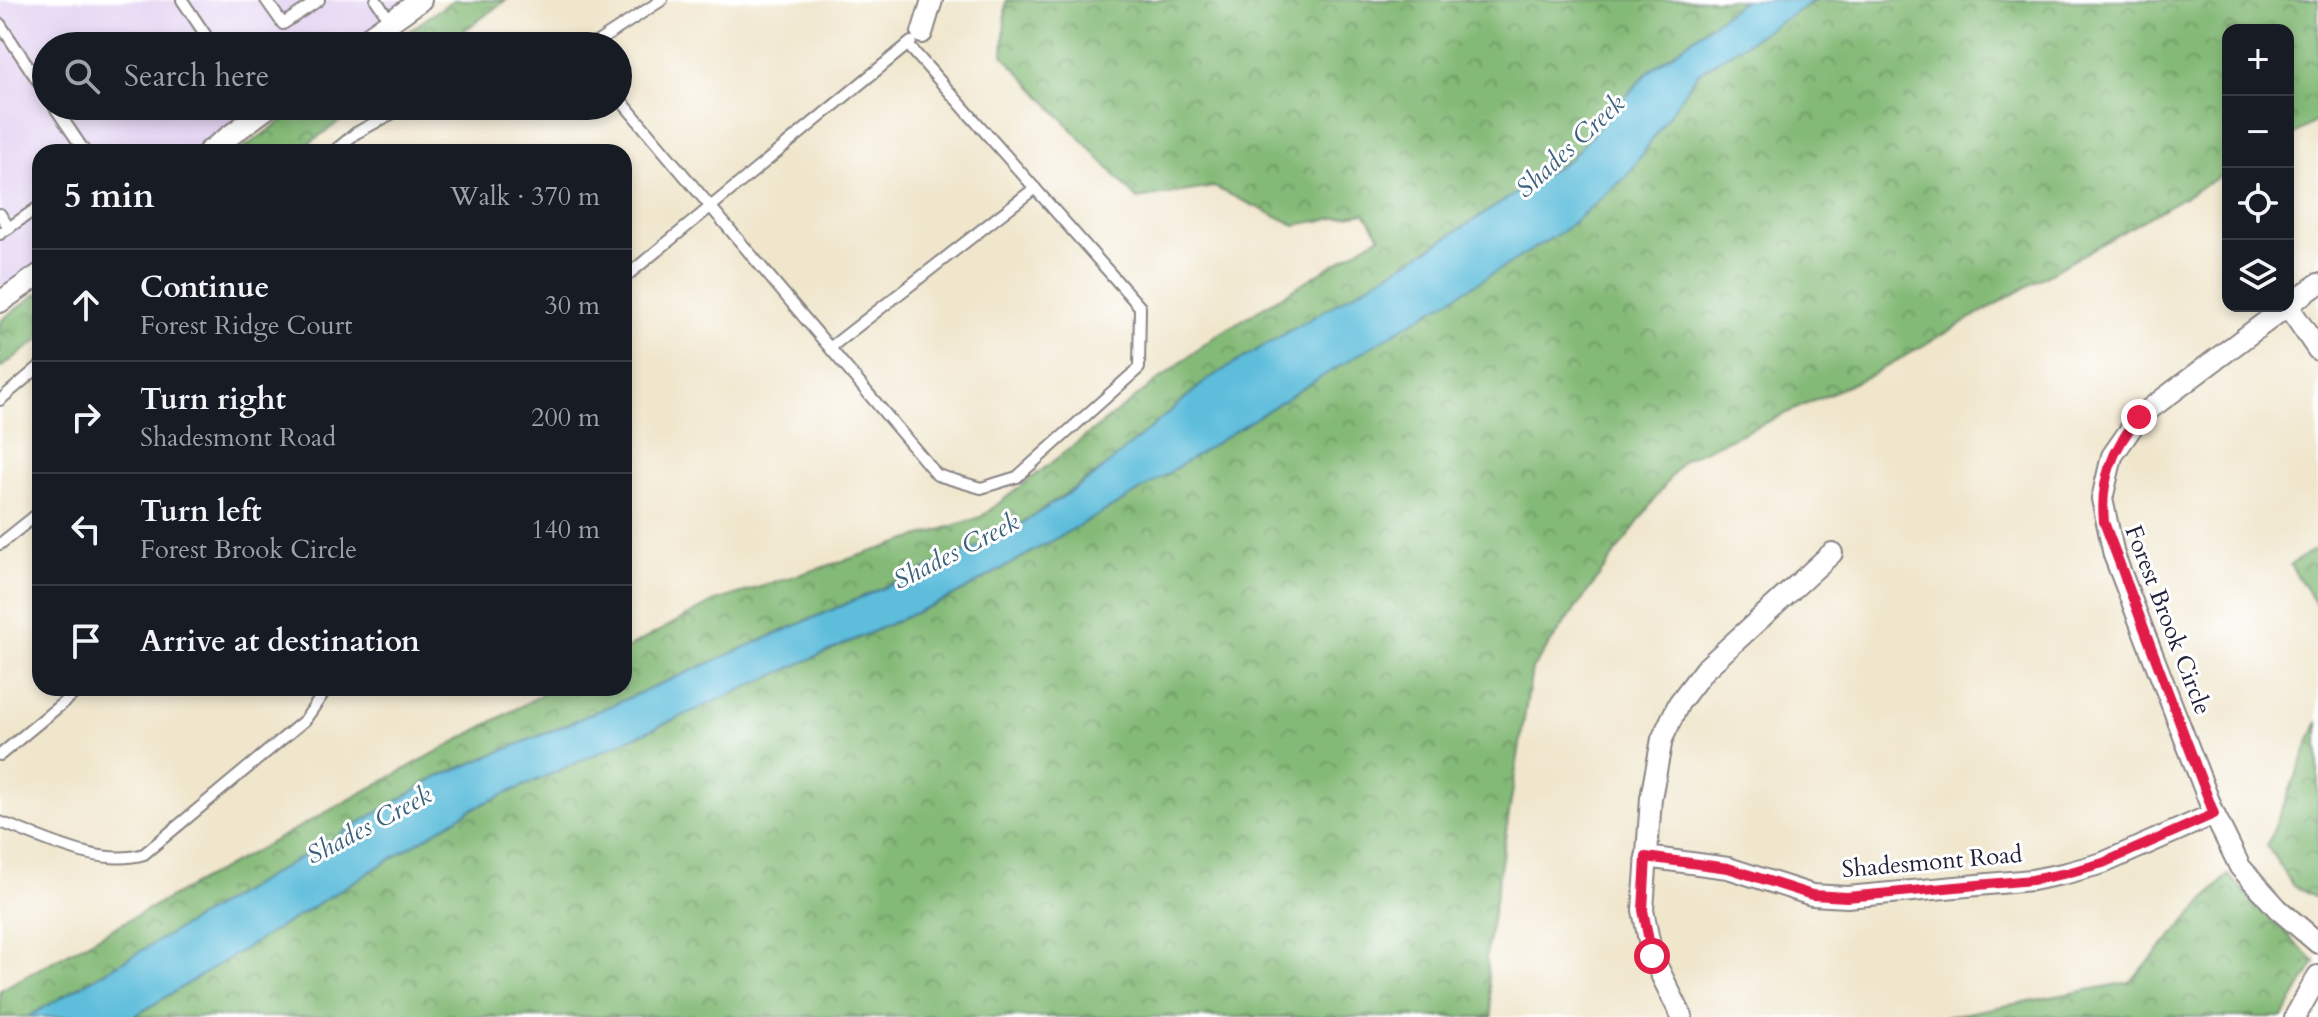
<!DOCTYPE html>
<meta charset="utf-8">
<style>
body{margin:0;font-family:Cardo,serif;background:#242831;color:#f1f3f6}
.controls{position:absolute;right:24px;top:24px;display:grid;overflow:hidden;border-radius:16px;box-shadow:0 4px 12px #0003}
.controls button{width:72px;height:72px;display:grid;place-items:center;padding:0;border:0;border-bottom:2px solid #363941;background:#171b24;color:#f1f3f6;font:40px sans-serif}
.stop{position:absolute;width:24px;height:24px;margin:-18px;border:6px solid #e11d48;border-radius:50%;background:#fff}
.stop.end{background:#e11d48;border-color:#fff;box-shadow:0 2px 8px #0008}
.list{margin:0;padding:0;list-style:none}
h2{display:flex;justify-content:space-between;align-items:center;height:104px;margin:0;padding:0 32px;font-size:34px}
h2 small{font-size:26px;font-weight:400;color:#9ea1a6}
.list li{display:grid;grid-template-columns:52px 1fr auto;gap:24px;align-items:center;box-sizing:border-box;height:112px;padding:0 32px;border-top:2px solid #363941}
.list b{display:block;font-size:30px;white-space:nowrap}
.list p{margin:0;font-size:26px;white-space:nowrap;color:#9ea1a6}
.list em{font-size:26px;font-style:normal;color:#9ea1a6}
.icon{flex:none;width:44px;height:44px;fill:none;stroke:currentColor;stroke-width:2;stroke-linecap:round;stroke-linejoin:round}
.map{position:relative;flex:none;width:2318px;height:1017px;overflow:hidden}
.search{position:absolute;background:#171b24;box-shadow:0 4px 12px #0003;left:32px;top:32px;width:600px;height:88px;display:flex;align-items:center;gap:20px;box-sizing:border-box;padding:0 28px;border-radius:44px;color:#9ea1a6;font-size:30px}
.panel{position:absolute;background:#171b24;box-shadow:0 4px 12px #0003;left:32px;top:144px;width:600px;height:552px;border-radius:24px}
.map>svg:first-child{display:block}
</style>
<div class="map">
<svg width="2318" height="1017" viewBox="0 0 2318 1017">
<defs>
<pattern id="forest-crowns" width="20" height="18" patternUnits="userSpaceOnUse" patternTransform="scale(2)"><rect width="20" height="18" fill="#84ba77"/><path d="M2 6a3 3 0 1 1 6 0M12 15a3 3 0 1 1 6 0" fill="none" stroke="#6c9763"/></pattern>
</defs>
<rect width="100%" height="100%" fill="#fff"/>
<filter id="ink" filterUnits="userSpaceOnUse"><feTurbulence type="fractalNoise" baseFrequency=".0125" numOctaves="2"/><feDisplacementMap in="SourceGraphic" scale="16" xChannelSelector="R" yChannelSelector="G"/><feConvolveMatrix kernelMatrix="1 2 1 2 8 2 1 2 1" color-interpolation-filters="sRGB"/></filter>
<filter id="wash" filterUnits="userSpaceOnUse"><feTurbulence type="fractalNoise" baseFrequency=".006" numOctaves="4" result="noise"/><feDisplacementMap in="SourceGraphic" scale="32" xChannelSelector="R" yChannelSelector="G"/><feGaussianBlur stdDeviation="1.8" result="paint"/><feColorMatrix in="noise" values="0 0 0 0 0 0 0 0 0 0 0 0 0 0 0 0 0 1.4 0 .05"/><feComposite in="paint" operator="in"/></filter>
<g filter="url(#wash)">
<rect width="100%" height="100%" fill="#f0e6cc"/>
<!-- built -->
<path fill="#e3d3f2" d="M0,0H421L356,46H46V106H270L208,152H40V274L0,302Z"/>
<!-- forest -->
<g fill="url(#forest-crowns)" stroke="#536e59" stroke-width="2">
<path d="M453,0H506L443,46H388Z"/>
<path d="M1006,0H1744L1647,73L1571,158L1429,249L1003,536L561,727L438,777L28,1017H0V990L554,688H624V650L713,602L981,517L1214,337L1380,236L1365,213L1295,225L1214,187L1137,199L1003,55Z"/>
<path d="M1815,0H2318V120L2288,138V30H2228V172L1873,374L1683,460L1532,669L1486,957L1492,1017H133L474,808L953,596L1130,497L1627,176L1698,73Z"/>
<path d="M303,106H361L297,152H238Z"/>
<path d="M40,292V339L0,368V321Z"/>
<path d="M2318,547V607L2290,565Z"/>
<path d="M2318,721V899L2293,886L2267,846Z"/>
<path d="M2228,875L2315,962L2283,1017H1945L2130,982Z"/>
</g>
<!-- water -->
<path fill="#5dbddb" stroke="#40708b" stroke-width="2" d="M1744,0H1815L1698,73L1627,176L1563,231L1308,385L1130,497L953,596L474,808L133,1017H28L438,777L561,727L1003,536L1093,477L1208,379L1429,249L1571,158L1647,73Z"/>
</g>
<g filter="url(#ink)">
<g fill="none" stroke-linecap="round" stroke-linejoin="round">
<defs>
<g id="service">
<path d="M182,0L213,46"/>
<path d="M266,0L283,24L319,0"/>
<path d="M376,0L391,22"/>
<path d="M0,24L46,93"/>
<path d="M591,46L662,0"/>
<path d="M618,97L937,475L981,488L1017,477L1139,368L1140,307L908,45"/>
<path d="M54,106L85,152"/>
<path d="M333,152L356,133L406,106"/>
<path d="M0,214L9,228"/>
<path d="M0,234L40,206"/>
<path d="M624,278L911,42"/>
<path d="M831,347L1035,188"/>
<path d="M0,400L40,366"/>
<path d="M0,544L40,512"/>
<path d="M0,755L81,688"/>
<path d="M0,822C43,837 99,868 144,854L305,720L327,688"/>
</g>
<g id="minor">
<path d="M922,33L932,0"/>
<path d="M356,46L421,0"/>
<path d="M208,152L270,106"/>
<path d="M0,302L40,274"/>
<path d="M2288,305L2318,284"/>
<path d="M2287,306L2139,417L2112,456L2102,499L2114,555L2214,814L2240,867L2278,909L2318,943"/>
<path d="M2288,306L2318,350"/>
<path d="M1646,857L1728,868L1812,895L1847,897L2032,880L2067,873L2103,863L2214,814"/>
<path d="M1682,1017L1652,956L1643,910L1651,798L1662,739L1679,703L1704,670L1832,553"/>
<path d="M2295,1017L2318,976"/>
</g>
</defs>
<!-- service casing -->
<use href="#service" stroke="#898484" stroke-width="14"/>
<!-- minor casing -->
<use href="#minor" stroke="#898484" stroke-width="24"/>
<!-- service -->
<use href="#service" stroke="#fff" stroke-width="10"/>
<!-- minor -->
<use href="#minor" stroke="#fff" stroke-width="20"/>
</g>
</g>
<g fill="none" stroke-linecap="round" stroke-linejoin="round" filter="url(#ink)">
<!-- route -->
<path stroke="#e11d48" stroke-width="10" d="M1652,956L1643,910L1646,857L1728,868L1812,895L1847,897L2032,880L2067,873L2103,863L2214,814L2104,522C2100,481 2112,449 2139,417"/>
</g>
<g text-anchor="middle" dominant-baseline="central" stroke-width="6" stroke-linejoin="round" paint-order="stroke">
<!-- street labels -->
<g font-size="24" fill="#22223b" stroke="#fff">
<text transform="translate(2168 620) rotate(69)">Forest Brook Circle</text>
<text transform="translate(1932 862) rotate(-5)">Shadesmont Road</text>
</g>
<!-- water labels -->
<g font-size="26" font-style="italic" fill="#3a607b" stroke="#fff">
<text transform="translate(1570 146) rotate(-43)">Shades Creek</text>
<text transform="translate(956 551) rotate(-27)">Shades Creek</text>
<text transform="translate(369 825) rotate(-28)">Shades Creek</text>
</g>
</g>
</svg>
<div class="controls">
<button>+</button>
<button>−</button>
<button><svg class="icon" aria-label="locate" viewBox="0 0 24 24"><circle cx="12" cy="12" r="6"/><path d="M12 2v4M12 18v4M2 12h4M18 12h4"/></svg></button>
<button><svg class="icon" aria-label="layers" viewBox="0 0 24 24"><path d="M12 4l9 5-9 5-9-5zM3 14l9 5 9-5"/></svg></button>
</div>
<div class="stop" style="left:1652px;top:956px"></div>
<div class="stop end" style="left:2139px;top:417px"></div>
<div class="search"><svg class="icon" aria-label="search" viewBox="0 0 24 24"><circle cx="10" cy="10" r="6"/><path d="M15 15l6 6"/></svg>Search here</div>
<section class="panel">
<h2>5 min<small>Walk · 370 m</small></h2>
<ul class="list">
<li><svg class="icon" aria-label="ahead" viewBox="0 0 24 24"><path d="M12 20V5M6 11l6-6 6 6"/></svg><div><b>Continue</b><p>Forest Ridge Court</p></div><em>30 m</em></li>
<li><svg class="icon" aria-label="right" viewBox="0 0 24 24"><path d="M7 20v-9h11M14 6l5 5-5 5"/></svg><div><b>Turn right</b><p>Shadesmont Road</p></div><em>200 m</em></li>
<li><svg class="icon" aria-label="left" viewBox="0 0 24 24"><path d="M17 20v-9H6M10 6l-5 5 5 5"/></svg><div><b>Turn left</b><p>Forest Brook Circle</p></div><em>140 m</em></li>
<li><svg class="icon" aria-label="arrive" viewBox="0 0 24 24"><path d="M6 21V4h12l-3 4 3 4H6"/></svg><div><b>Arrive at destination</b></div></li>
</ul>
</section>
</div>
